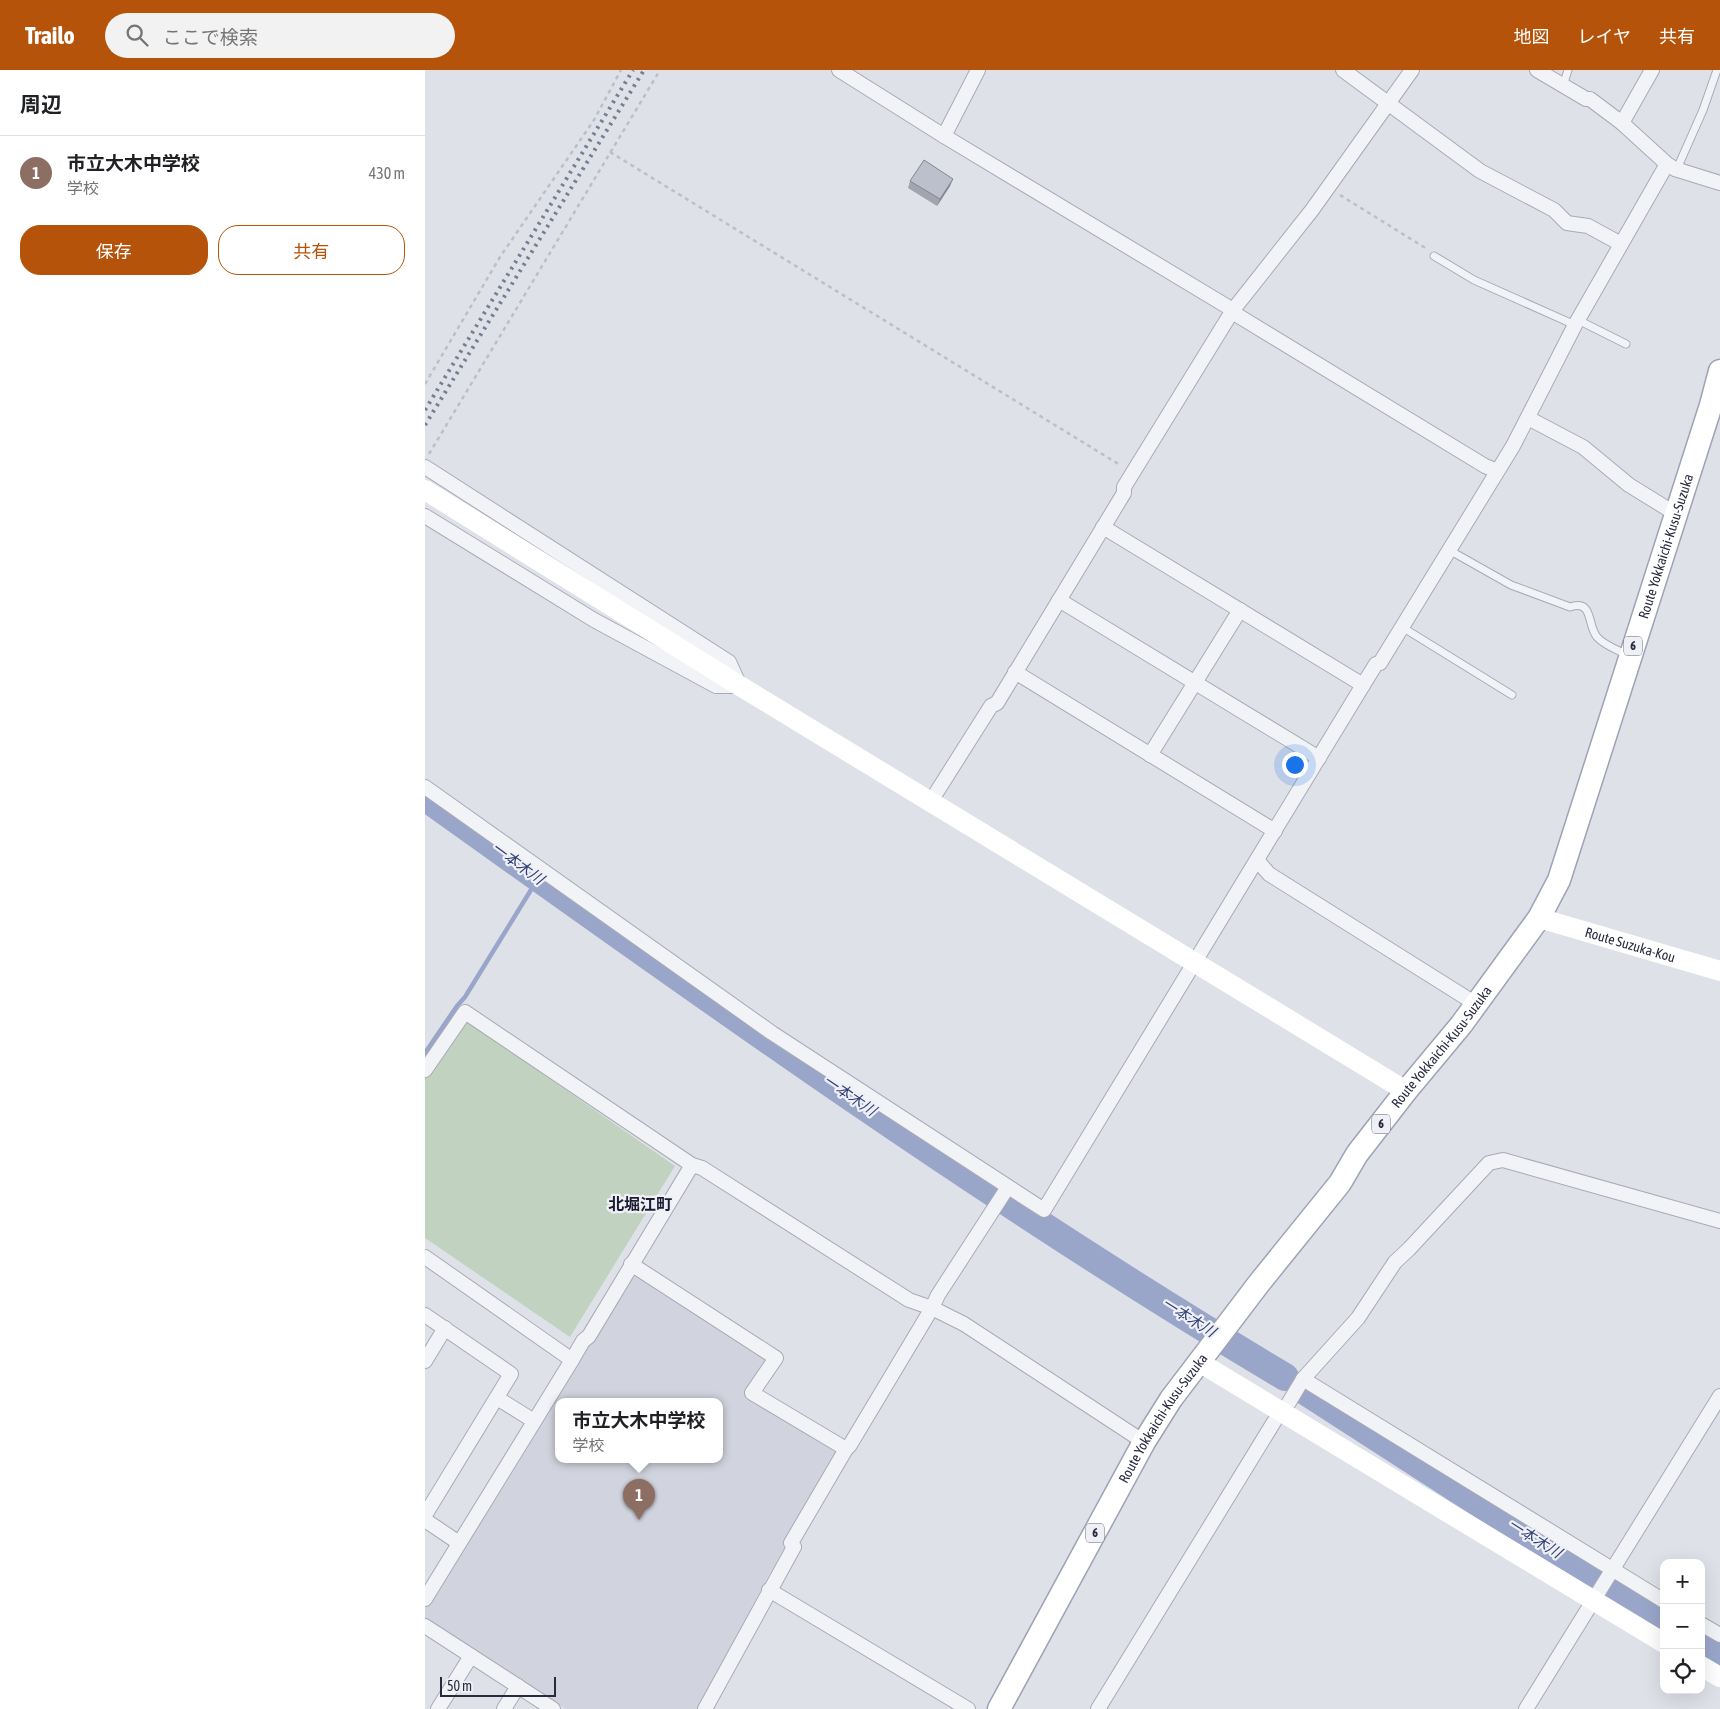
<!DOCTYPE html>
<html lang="ja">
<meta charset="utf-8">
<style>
body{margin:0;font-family:"Asap Condensed","Noto Sans JP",sans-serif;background:#f2f2f2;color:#202124}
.controls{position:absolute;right:15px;bottom:15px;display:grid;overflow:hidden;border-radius:10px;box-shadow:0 5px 20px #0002}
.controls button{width:45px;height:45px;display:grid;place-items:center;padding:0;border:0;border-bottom:1px solid #e0e0e0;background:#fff;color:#202124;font:25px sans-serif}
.scale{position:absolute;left:15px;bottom:12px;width:116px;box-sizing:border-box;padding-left:5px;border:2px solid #282b40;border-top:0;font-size:14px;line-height:18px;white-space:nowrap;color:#282b40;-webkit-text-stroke:4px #eff0f6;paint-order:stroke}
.you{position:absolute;left:869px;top:694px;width:18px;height:18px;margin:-12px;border:4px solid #fff;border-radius:50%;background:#1a73e8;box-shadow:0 0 0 8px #1a73e833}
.badge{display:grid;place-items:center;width:32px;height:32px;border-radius:50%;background:#b45309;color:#fff;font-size:16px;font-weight:700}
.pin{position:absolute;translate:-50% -41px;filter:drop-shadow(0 1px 2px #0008)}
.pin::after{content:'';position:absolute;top:26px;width:18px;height:15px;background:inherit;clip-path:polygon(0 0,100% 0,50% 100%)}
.popup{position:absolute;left:130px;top:1328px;width:168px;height:65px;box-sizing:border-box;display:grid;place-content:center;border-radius:10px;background:#fff;filter:drop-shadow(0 1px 4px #0005);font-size:16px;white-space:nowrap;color:#757577}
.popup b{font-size:19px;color:#202124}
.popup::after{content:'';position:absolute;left:50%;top:100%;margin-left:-10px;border:10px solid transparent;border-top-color:#fff}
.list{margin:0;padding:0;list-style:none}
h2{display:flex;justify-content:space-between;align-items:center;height:65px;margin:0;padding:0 20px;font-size:21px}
h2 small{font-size:16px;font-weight:400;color:#757577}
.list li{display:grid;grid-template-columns:32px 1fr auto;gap:15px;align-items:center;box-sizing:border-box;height:75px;padding:0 20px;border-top:1px solid #e0e0e0}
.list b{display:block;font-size:19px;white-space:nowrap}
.list p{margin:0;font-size:16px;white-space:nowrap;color:#757577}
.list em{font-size:16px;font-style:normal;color:#757577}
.actions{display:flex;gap:10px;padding:15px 20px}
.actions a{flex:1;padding:11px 0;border:1px solid #b45309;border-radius:20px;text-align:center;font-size:18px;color:#b45309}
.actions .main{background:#b45309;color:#fff}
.icon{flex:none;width:28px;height:28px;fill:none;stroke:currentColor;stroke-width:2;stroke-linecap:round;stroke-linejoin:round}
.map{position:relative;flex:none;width:1295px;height:1639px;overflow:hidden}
header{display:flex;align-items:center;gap:30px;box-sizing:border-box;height:70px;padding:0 25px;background:#b45309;color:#fff}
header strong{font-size:24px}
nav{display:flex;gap:28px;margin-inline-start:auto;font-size:18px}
.search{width:350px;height:45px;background:#f2f2f2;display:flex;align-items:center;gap:12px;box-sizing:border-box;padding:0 18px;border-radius:28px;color:#757577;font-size:19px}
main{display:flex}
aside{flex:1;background:#fff}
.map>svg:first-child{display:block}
</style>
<header>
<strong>Trailo</strong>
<div class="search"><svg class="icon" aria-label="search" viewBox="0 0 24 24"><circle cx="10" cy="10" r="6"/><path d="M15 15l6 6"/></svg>ここで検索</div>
<nav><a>地図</a><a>レイヤ</a><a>共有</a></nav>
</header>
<main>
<aside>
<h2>周辺<small></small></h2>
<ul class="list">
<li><span class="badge" style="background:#8d6e63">1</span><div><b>市立大木中学校</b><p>学校</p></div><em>430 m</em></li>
</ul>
<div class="actions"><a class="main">保存</a><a>共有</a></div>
</aside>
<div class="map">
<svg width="1295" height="1639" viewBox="0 0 1295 1639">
<rect width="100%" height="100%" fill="#dfe1e9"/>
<!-- built -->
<path fill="#d1d3de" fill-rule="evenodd" d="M206,1206H213L340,1288L341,1295L323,1325L409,1379L411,1386L339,1514L274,1639H141L0,1548V1536L162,1272ZM134,1331H294V1389H134Z"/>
<!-- green -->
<path fill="#c1d3c0" d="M39,949L250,1096L145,1267L0,1168V1006Z"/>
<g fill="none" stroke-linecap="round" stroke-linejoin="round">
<!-- stream -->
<path stroke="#9aa6c9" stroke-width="4.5" d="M0,983L32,936L40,927L109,815"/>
<!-- river -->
<g stroke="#9aa6c9" stroke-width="28">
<path d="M0,727C281,928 563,1130 860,1307"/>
<path d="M880,1321L1167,1506L1239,1549"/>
<path d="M1276,1572L1295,1584"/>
</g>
<defs>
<g id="lane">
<path d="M1138,16L1143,0"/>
<path d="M1254,101L1255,92L1278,40L1292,0"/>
<path d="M1009,186L1049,210L1150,255"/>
<path d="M1153,250L1201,274"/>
<path d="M1024,480L1086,515L1145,537C1169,529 1162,556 1172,567C1180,576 1193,580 1203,585"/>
<path d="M977,557L1087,625"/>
</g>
<g id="street">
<path d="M414,0L519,66L808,240"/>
<path d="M918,0L1055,101L1129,140L1142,153L1163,156L1196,174"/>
<path d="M1112,0L1161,29H1165L1197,53L1242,94L1250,99L1295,113"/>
<path d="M1197,53L1227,0"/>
<path d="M519,66L553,0"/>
<path d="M807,242L1060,396L1072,401"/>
<path d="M1103,348L1158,377L1204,415L1251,444"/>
<path d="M0,397L304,592L315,616H291L169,550L0,446"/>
<path d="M678,457L938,615"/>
<path d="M634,530L894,688"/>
<path d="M590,602L850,761"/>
<path d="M725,685L815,540"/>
<path d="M0,717L347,963L619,1140L938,615L951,594L955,593L1088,376L1150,255L1242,94"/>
<path d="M506,731L566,636L572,633L699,423V417L808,240L887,140L987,0"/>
<path d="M832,790L844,804L1051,934"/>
<path d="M0,1000L40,942L267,1095L277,1098L484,1230L507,1238L539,1254L719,1372"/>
<path d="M0,1187L147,1290"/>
<path d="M206,1194L351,1288L327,1323L421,1379"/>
<path d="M0,1245L86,1304L0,1445"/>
<path d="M0,1291L20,1258"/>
<path d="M878,1309L1239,1531"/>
<path d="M72,1328L109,1351"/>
<path d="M857,1344L878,1309L933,1248L970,1192L984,1179L1064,1093L1078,1090L1295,1151"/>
<path d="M0,1450L34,1473"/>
<path d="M344,1520L543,1639"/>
<path d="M0,1529L147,1290L158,1271L164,1266L267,1095"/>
<path d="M1276,1554L1295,1565"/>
<path d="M0,1556L128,1639"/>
<path d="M13,1639L46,1586"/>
<path d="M79,1639L93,1616"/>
<path d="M280,1639L369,1477L366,1473L421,1379L425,1375L507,1238L513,1225L583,1117"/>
<path d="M673,1639L855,1342"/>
<path d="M1101,1639L1295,1326"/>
</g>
<g id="primary">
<path id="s2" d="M574,1639L719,1372L746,1329L835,1212L915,1113L932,1084L981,1021L1036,955L1114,848L1134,810L1286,335L1295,301"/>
</g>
</defs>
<!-- lane casing -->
<use href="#lane" stroke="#a8aab6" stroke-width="9"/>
<!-- street casing -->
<use href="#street" stroke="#a8aab6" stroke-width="16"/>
<!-- primary casing -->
<use href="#primary" stroke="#9ea2b5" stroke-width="25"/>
<!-- path -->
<g stroke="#bdbfc7" stroke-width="2.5" stroke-dasharray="4 4" stroke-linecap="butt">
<path d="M185,82L695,395"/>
<path d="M915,125L1002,179"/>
<path d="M0,314L75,187L169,50L196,0"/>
<path d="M4,384L235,0"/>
</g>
<!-- lane -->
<use href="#lane" stroke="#f2f3f7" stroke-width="7"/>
<!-- street -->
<use href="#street" stroke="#f2f3f7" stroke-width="14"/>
<!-- secondary -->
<g stroke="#fff" stroke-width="20">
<path d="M0,420L315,616L981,1021"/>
<path id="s1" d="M1114,848L1295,901"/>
<path d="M774,1292L1239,1573"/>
<path d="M1276,1596L1295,1607"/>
</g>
<!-- primary -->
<use href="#primary" stroke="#fff" stroke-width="22"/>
<!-- rail -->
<g stroke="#797d93" stroke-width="4" stroke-dasharray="2.5 5" stroke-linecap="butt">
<path d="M0,340L208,0"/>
<path d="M0,355L219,0"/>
</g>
</g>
<!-- wall -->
<path fill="#a2a4af" d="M485,111L525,116L512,136L483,118Z"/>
<!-- shaded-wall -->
<path fill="#84868f" d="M528,109L525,116L512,136L515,129Z"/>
<!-- building -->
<path fill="#bcbfcc" stroke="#84868f" d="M499,90L528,109L515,129L485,111Z"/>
<g text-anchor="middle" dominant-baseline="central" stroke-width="4.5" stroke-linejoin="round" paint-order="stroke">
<!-- shield labels -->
<g fill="#eff0f6" stroke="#646677" stroke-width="1">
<rect x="1199" y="566.5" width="18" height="19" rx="4"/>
<rect x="947" y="1044.5" width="18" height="19" rx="4"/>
<rect x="661" y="1453.5" width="18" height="19" rx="4"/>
</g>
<g font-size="12" font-weight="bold" fill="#282b40">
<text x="1208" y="576">6</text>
<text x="956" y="1054">6</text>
<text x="670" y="1463">6</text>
</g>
<!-- street labels -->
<g font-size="14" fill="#282b40" stroke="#eff0f6">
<text stroke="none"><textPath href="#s2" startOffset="1354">Route Yokkaichi-Kusu-Suzuka</textPath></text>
<text stroke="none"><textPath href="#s1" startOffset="95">Route Suzuka-Kou</textPath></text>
<text stroke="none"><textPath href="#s2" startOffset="799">Route Yokkaichi-Kusu-Suzuka</textPath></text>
<text stroke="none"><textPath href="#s2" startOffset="334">Route Yokkaichi-Kusu-Suzuka</textPath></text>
</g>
<!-- water labels -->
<g font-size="15" font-style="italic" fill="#314175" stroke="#eff0f6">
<text transform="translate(93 793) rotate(36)">一本木川</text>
<text transform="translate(425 1025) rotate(34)">一本木川</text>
<text transform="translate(764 1247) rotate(32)">一本木川</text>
<text transform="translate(1110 1468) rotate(32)">一本木川</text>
</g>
<!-- quarter labels -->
<g font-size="16" font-weight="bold" fill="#1a1d31" stroke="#eff0f6">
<text x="215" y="1134">北堀江町</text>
</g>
</g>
</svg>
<div class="controls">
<button>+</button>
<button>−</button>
<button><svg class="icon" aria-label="locate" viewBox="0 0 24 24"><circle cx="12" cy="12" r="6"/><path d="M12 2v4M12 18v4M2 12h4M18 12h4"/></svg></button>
</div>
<div class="scale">50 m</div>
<div class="you"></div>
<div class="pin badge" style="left:214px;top:1450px;background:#8d6e63">1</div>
<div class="popup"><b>市立大木中学校</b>学校</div>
</div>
</main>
